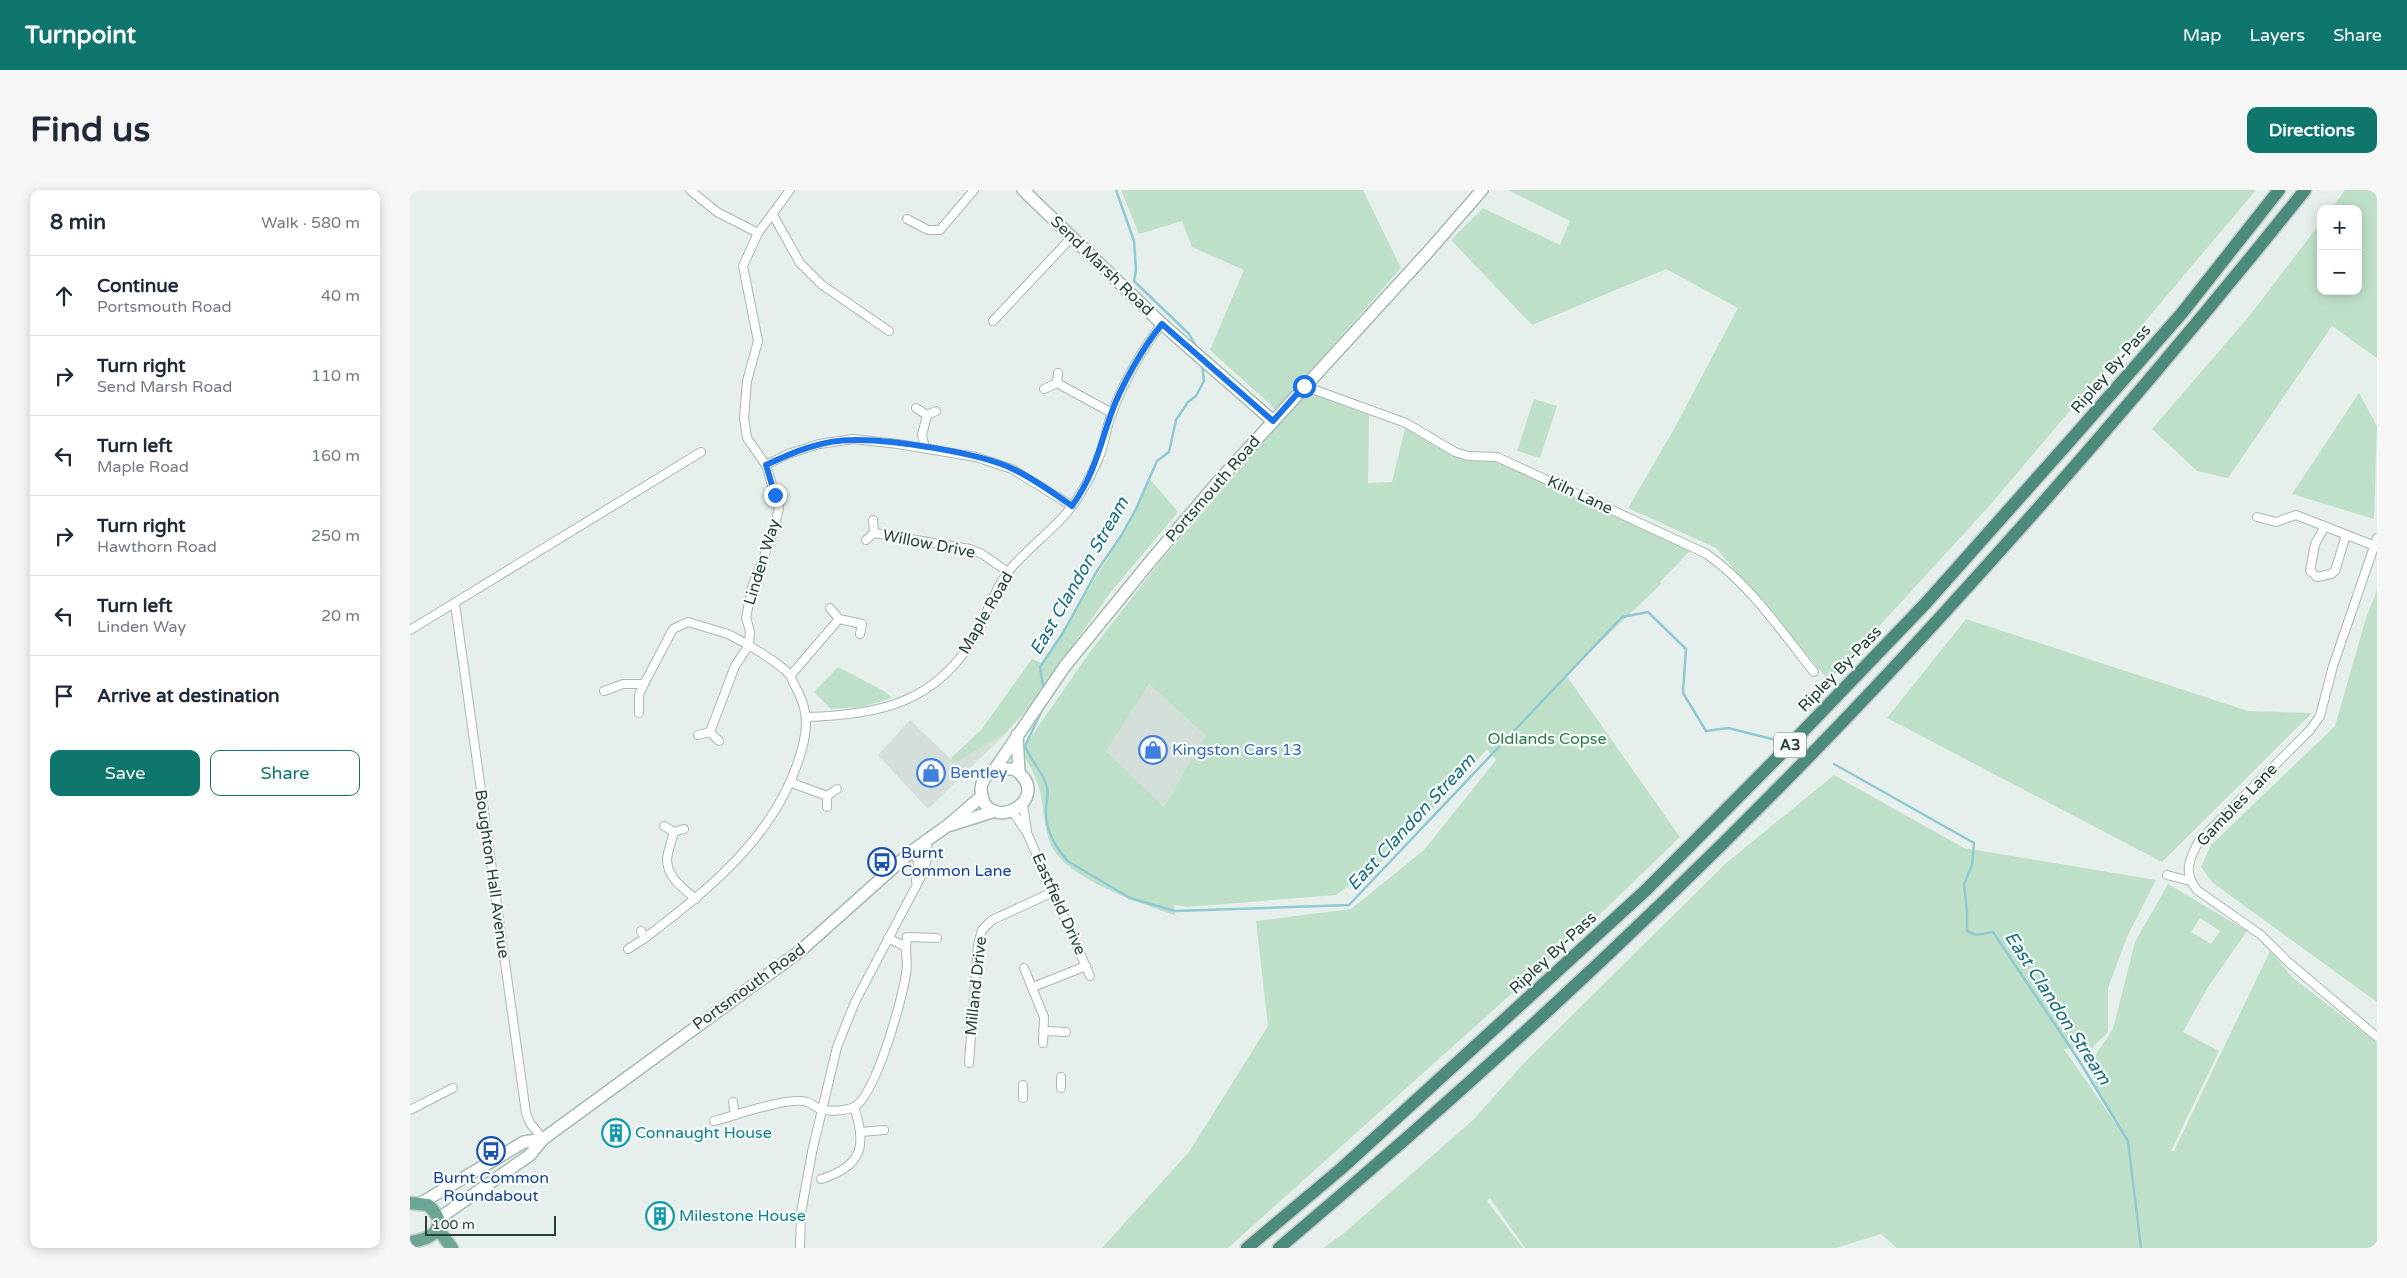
<!DOCTYPE html>
<meta charset="utf-8">
<style>
body{margin:0;font-family:"Varela Round",sans-serif;background:#f6f6f7;color:#1f2937}
.controls{position:absolute;right:15px;top:15px;display:grid;overflow:hidden;border-radius:10px;box-shadow:0 2px 12px #0003}
.controls button{width:45px;height:45px;display:grid;place-items:center;padding:0;border:0;border-bottom:1px solid #e0e1e3;background:#fff;color:#1f2937;font:25px sans-serif}
.scale{position:absolute;left:15px;bottom:12px;width:131px;box-sizing:border-box;padding-left:5px;border:2px solid #24423a;border-top:0;font-size:14px;line-height:18px;white-space:nowrap;color:#24423a;-webkit-text-stroke:4px #f7fbf9;paint-order:stroke}
.stop{position:absolute;width:15px;height:15px;margin:-11px;border:4px solid #1a73e8;border-radius:50%;background:#fff}
.stop.end{background:#1a73e8;border-color:#fff;box-shadow:0 1px 5px #0008}
.list{margin:0;padding:0;list-style:none}
h2{display:flex;justify-content:space-between;align-items:center;height:65px;margin:0;padding:0 20px;font-size:21px}
h2 small{font-size:16px;font-weight:400;color:#747a83}
.list li{display:grid;grid-template-columns:32px 1fr auto;gap:15px;align-items:center;box-sizing:border-box;height:80px;padding:0 20px;border-top:1px solid #e0e1e3}
.list b{display:block;font-size:19px;white-space:nowrap}
.list p{margin:0;font-size:16px;white-space:nowrap;color:#747a83}
.list em{font-size:16px;font-style:normal;color:#747a83}
.actions{display:flex;gap:10px;padding:15px 20px}
.actions a{flex:1;padding:11px 0;border:1px solid #0f766e;border-radius:10px;text-align:center;font-size:18px;color:#0f766e}
.actions .main{background:#0f766e;color:#fff}
.icon{flex:none;width:28px;height:28px;fill:none;stroke:currentColor;stroke-width:2;stroke-linecap:round;stroke-linejoin:round}
.map{position:relative;flex:none;width:1967px;height:1058px;overflow:hidden;border-radius:10px}
header{display:flex;align-items:center;gap:30px;box-sizing:border-box;height:70px;padding:0 25px;background:#0f766e;color:#fff}
header strong{font-size:24px}
nav{display:flex;gap:28px;margin-inline-start:auto;font-size:18px}
.intro{display:flex;align-items:center;justify-content:space-between;box-sizing:border-box;height:120px;padding:0 30px}
h1{margin:0;font-size:35px}
.button{padding:12px 22px;border-radius:10px;background:#0f766e;color:#fff;font-size:18px;font-weight:700}
main{display:flex;gap:30px;padding:0 30px}
aside{flex:1;background:#fff;border-radius:10px;box-shadow:0 2px 12px #0003}
.map>svg:first-child{display:block}
</style>
<header>
<strong>Turnpoint</strong>
<nav><a>Map</a><a>Layers</a><a>Share</a></nav>
</header>
<div class="intro"><h1>Find us</h1><a class="button">Directions</a></div>
<main>
<aside>
<h2>8 min<small>Walk · 580 m</small></h2>
<ul class="list">
<li><svg class="icon" aria-label="ahead" viewBox="0 0 24 24"><path d="M12 20V5M6 11l6-6 6 6"/></svg><div><b>Continue</b><p>Portsmouth Road</p></div><em>40 m</em></li>
<li><svg class="icon" aria-label="right" viewBox="0 0 24 24"><path d="M7 20v-9h11M14 6l5 5-5 5"/></svg><div><b>Turn right</b><p>Send Marsh Road</p></div><em>110 m</em></li>
<li><svg class="icon" aria-label="left" viewBox="0 0 24 24"><path d="M17 20v-9H6M10 6l-5 5 5 5"/></svg><div><b>Turn left</b><p>Maple Road</p></div><em>160 m</em></li>
<li><svg class="icon" aria-label="right" viewBox="0 0 24 24"><path d="M7 20v-9h11M14 6l5 5-5 5"/></svg><div><b>Turn right</b><p>Hawthorn Road</p></div><em>250 m</em></li>
<li><svg class="icon" aria-label="left" viewBox="0 0 24 24"><path d="M17 20v-9H6M10 6l-5 5 5 5"/></svg><div><b>Turn left</b><p>Linden Way</p></div><em>20 m</em></li>
<li><svg class="icon" aria-label="arrive" viewBox="0 0 24 24"><path d="M6 21V4h12l-3 4 3 4H6"/></svg><div><b>Arrive at destination</b></div></li>
</ul>
<div class="actions"><a class="main">Save</a><a>Share</a></div>
</aside>
<div class="map">
<svg width="1967" height="1058" viewBox="0 0 1967 1058">
<rect width="100%" height="100%" fill="#e6efeb"/>
<!-- built -->
<g fill="#d4dfda">
<path d="M739,494L795,545L754,617L695,561Z"/>
<path d="M500,530L545,573L596,543L518,619L468,565Z"/>
</g>
<!-- green -->
<g fill="#bfe0c8" fill-rule="evenodd">
<path d="M711,0H953L991,78L866,220L800,160L834,80L782,57L772,31L729,44Z"/>
<path d="M1098,0H1846L1581,314L1419,491L1306,358L1218,318L1264,239L1328,118L1256,79L1122,135L1041,50L1073,18L1150,55L1160,31Z"/>
<path d="M1935,0H1967V168L1922,136L1818,288L1787,281L1742,239L1841,124L1911,32V101H1948V19H1921Z"/>
<path d="M897,202L959,225L958,293L982,292L996,234L1044,263L1086,268L1282,359L1250,392L1251,394L1156,485L1270,647L1186,728L818,1058H692L779,962L858,836L846,731L941,719L1014,660L1086,570L1077,559L978,667L926,705L778,717L764,715L765,725C731,714 657,689 641,655C632,634 635,614 628,595C625,583 617,572 611,561L680,462L749,373ZM739,494L795,545L754,617L696,561Z"/>
<path d="M1949,203L1967,236L1964,329L1882,304Z"/>
<path d="M1124,209L1147,216L1130,268L1107,261Z"/>
<path d="M739,288L768,322L700,403L621,515L596,543L545,573L541,568L571,540L622,469L632,473L720,333Z"/>
<path d="M1967,400V812L1803,693L1791,677L1801,655L1925,536L1956,428Z"/>
<path d="M1556,429L1838,521L1902,523L1752,672L1477,528Z"/>
<path d="M428,477L474,501L482,508L451,517L421,519L404,502Z"/>
<path d="M1424,585L1554,658L1746,690L1717,747L1698,798V842L1676,864L1666,858L1654,859L1709,938L1689,906L1680,873L1703,839L1725,752L1758,694L1837,741L1798,797L1773,842L1809,861L1761,961H1764L1860,761L1883,788L1967,853V1058H1487L1471,1044L1426,1058H1115L1080,1008L1077,1011L1113,1058H913L933,1044L1063,930L1114,873L1315,674ZM1790,728L1810,741L1801,754L1781,742Z"/>
</g>
<g fill="none" stroke-linecap="round" stroke-linejoin="round">
<!-- stream -->
<g stroke="#8ec9d4" stroke-width="2.5">
<path d="M706,0L724,51L726,80L724,91L779,144L787,158"/>
<path d="M634,501L630,477L653,443L687,381L711,346L726,319L747,271L759,262L766,230L778,212L786,206L794,191L792,175"/>
<path d="M633,518L615,556C620,570 634,583 637,597C639,605 636,612 636,620C635,640 646,659 659,672L720,708L765,721L939,715L1212,427L1238,422L1276,459L1273,503L1296,541L1318,538L1362,549"/>
<path d="M1424,574L1564,653L1562,675L1554,694L1557,721V741L1566,745L1583,742L1670,872L1718,951L1731,1058"/>
</g>
<defs>
<g id="minor">
<path d="M280,0L307,22L348,43L380,0"/>
<path d="M363,25L390,73L412,95L479,141"/>
<path d="M497,29L518,40H530L564,0"/>
<path d="M583,131L662,47"/>
<path d="M647,193L702,223"/>
<path d="M894,196L996,233L1045,262L1058,266L1087,267L1295,363C1339,393 1371,441 1404,482"/>
<path d="M634,199L647,193L648,183"/>
<path d="M506,218L517,225L526,221"/>
<path d="M515,258L512,245L517,225"/>
<path d="M356,275L378,264L409,254L443,249L488,254L566,267L602,279L662,316"/>
<path d="M1847,327L1866,332L1886,325L1965,356"/>
<path d="M463,330L464,343"/>
<path d="M1915,336L1905,354L1900,381L1907,387L1921,384L1925,381L1936,345"/>
<path d="M1967,348L1923,476L1910,526L1900,540L1789,651C1779,669 1773,683 1787,700L1851,745L1877,771L1967,847"/>
<path d="M456,350L464,343L560,359L572,364L598,382"/>
<path d="M45,414L116,923L120,933L133,949"/>
<path d="M420,418L429,429L452,434L450,444"/>
<path d="M0,440L291,262"/>
<path d="M381,485L429,429"/>
<path d="M194,501L213,494H234L263,439L278,432L318,444L339,455L325,476L300,542"/>
<path d="M229,523V505L234,494"/>
<path d="M397,527C469,525 526,513 565,446C576,426 584,400 598,382C621,353 654,334 672,301C678,290 685,278 689,267C695,253 696,237 702,223C713,193 732,159 752,134"/>
<path d="M288,545L300,542L309,551"/>
<path d="M382,593L417,606"/>
<path d="M613,615L617,641"/>
<path d="M417,617V606L427,599"/>
<path d="M603,622L617,643L680,786"/>
<path d="M254,636L264,642L274,639"/>
<path d="M264,642C262,650 258,660 257,669C257,688 274,699 286,709"/>
<path d="M502,661L508,671L506,691"/>
<path d="M1757,685L1780,691"/>
<path d="M231,741L235,748C303,696 371,642 393,555C399,532 396,515 384,494C382,491 382,487 379,484C368,472 352,464 339,455L340,441L336,428L342,397L363,343L369,318L356,275L337,248L334,228L337,191L348,151L333,76L348,43"/>
<path d="M496,757L497,747L527,748"/>
<path d="M218,759L235,748"/>
<path d="M614,778L634,827L633,853"/>
<path d="M623,797L676,776"/>
<path d="M635,841L656,842"/>
<path d="M559,873L568,755L572,740L582,730L643,702"/>
<path d="M651,898V887"/>
<path d="M613,908V895"/>
<path d="M323,912L325,925"/>
<path d="M0,920L43,898"/>
<path d="M304,931C324,926 379,906 397,912C401,913 405,917 410,919C419,922 435,921 444,917C466,905 492,810 496,784C498,775 496,766 496,757L478,748"/>
<path d="M451,942L474,940"/>
<path d="M411,989C453,976 457,955 444,917"/>
<path d="M390,1058L391,1023L402,962L427,857L445,812L514,681L518,662L516,649"/>
</g>
<g id="secondary">
<path d="M613,0L752,134L863,231"/>
<path d="M607,545L609,583"/>
<path d="M585,579H604C648,609 574,648 571,600C571,591 577,583 585,579L655,476L739,373L806,294L1018,62L1072,0"/>
<path d="M541,635L585,621"/>
<path d="M11,1013L114,952L133,949"/>
<path d="M28,1029L120,965L133,949L389,762L502,661L537,636L572,606"/>
</g>
<g id="primary">
<path d="M0,1013L18,1015C41,1036 23,1049 0,1052"/>
<path d="M27,1038L42,1058"/>
</g>
<g id="trunk">
<path d="M837,1058L932,978L1236,700L1377,558L1516,413L1659,252L1772,123L1869,0"/>
<path d="M869,1058C1102,861 1329,649 1534,423C1659,286 1779,145 1895,0"/>
</g>
</defs>
<!-- minor casing -->
<use href="#minor" stroke="#a8b8b2" stroke-width="10"/>
<!-- secondary casing -->
<use href="#secondary" stroke="#a4bbb3" stroke-width="14"/>
<!-- primary casing -->
<use href="#primary" stroke="#c2cac8" stroke-width="15"/>
<!-- trunk casing -->
<use href="#trunk" stroke="#c2cac8" stroke-width="15"/>
<!-- minor -->
<use href="#minor" stroke="#fff" stroke-width="8"/>
<!-- secondary -->
<use href="#secondary" stroke="#fff" stroke-width="11"/>
<!-- primary -->
<use href="#primary" stroke="#6aa596" stroke-width="12"/>
<!-- trunk -->
<use href="#trunk" stroke="#4c8a7c" stroke-width="12"/>
</g>
<g fill="none" stroke-linecap="round" stroke-linejoin="round">
<!-- route -->
<path stroke="#1a73e8" stroke-width="6" d="M365,305L356,275C383,262 412,250 443,250C480,249 571,263 603,279C624,289 643,303 662,316C684,285 689,259 701,224C711,196 733,157 752,134L863,231L894,196"/>
</g>
<!-- icons -->
<defs>
<symbol id="shop-ring" viewBox="-11 -11 22 22"><circle r="9.5" fill="#f7fbf9" stroke="#3f7fe0" stroke-width="1.5"/><path d="M-5-2.5h2.3a2.7 3.5 0 0 1 5.4 0H5L5.5 6h-11ZM-1.5-2.5h3a1.5 2.3 0 0 0-3 0Z" fill="#3f7fe0"/></symbol>
<symbol id="bus-ring" viewBox="-11 -11 22 22"><circle r="9.5" fill="#f7fbf9" stroke="#1a4fb4" stroke-width="1.5"/><path d="M-5-6H5V4H4V6H2V4H-2V6H-4V4H-5ZM-3.5-4V0h7V-4ZM-3.5 1.2v1.5H-2V1.2ZM2 1.2v1.5H3.5V1.2Z" fill="#1a4fb4"/></symbol>
<symbol id="building-ring" viewBox="-11 -11 22 22"><circle r="9.5" fill="#f7fbf9" stroke="#0f9aa8" stroke-width="1.5"/><path d="M-4-6H4V6H1V3H-1V6H-4ZM-2.5-4.3h1.7v1.8h-1.7ZM.8-4.3h1.7v1.8H.8ZM-2.5-1h1.7V.8h-1.7ZM.8-1h1.7V.8H.8Z" fill="#0f9aa8"/></symbol>
</defs>
<g fill-rule="evenodd">
<use href="#shop-ring" x="727" y="544" width="32" height="32"/>
<use href="#shop-ring" x="505" y="567" width="32" height="32"/>
<use href="#bus-ring" x="456" y="656" width="32" height="32"/>
<use href="#building-ring" x="190" y="927" width="32" height="32"/>
<use href="#bus-ring" x="65" y="945" width="32" height="32"/>
<use href="#building-ring" x="234" y="1010" width="32" height="32"/>
</g>
<g text-anchor="middle" dominant-baseline="central" stroke-width="4.5" stroke-linejoin="round" paint-order="stroke">
<!-- shield labels -->
<rect fill="#f7fbf9" stroke="#637a73" stroke-width="1" x="1364" y="542.5" width="32" height="25" rx="4"/>
<g font-size="15" font-weight="bold" fill="#24423a">
<text x="1380" y="555">A3</text>
</g>
<!-- street labels -->
<g font-size="16" fill="#24423a" stroke="#f7fbf9">
<text transform="translate(692 76) rotate(44)">Send Marsh Road</text>
<text transform="translate(1701 179) rotate(-49)">Ripley By-Pass</text>
<text transform="translate(803 299) rotate(-49)">Portsmouth Road</text>
<text transform="translate(1170 305) rotate(25)">Kiln Lane</text>
<text transform="translate(519 354) rotate(11)">Willow Drive</text>
<text transform="translate(352 372) rotate(-73)">Linden Way</text>
<text transform="translate(576 423) rotate(-60)">Maple Road</text>
<text transform="translate(1430 479) rotate(-46)">Ripley By-Pass</text>
<text transform="translate(1827 615) rotate(-46)">Gambles Lane</text>
<text transform="translate(82 684) rotate(82)">Boughton Hall Avenue</text>
<text transform="translate(649 714) rotate(66)">Eastfield Drive</text>
<text transform="translate(1143 763) rotate(-43)">Ripley By-Pass</text>
<text transform="translate(566 796) rotate(-84)">Milland Drive</text>
<text transform="translate(339 797) rotate(-36)">Portsmouth Road</text>
</g>
<!-- park labels -->
<g font-size="16" fill="#2d7a4b" stroke="#f7fbf9">
<text x="1137" y="549">Oldlands Copse</text>
</g>
<!-- shop labels -->
<g font-size="16" fill="#366cbe" stroke="#f7fbf9" text-anchor="start">
<text x="762" y="560">Kingston Cars 13</text>
<text x="540" y="583">Bentley</text>
</g>
<!-- transit labels -->
<g font-size="16" fill="#164399" stroke="#f7fbf9" text-anchor="start">
<text x="491" y="663">Burnt<tspan x="491" dy="18">Common Lane</tspan></text>
<text x="81" y="988" text-anchor="middle">Burnt Common<tspan x="81" dy="18">Roundabout</tspan></text>
</g>
<!-- culture labels -->
<g font-size="16" fill="#0d838f" stroke="#f7fbf9" text-anchor="start">
<text x="225" y="943">Connaught House</text>
<text x="269" y="1026">Milestone House</text>
</g>
<!-- water labels -->
<g font-size="18" font-style="italic" fill="#1c6f80" stroke="#f7fbf9">
<text transform="translate(669 386) rotate(-60)">East Clandon Stream</text>
<text transform="translate(1001 632) rotate(-47)">East Clandon Stream</text>
<text transform="translate(1648 818) rotate(57)">East Clandon Stream</text>
</g>
</g>
</svg>
<div class="controls">
<button>+</button>
<button>−</button>
</div>
<div class="scale">100 m</div>
<div class="stop" style="left:894px;top:196px"></div>
<div class="stop end" style="left:365px;top:305px"></div>
</div>
</main>
